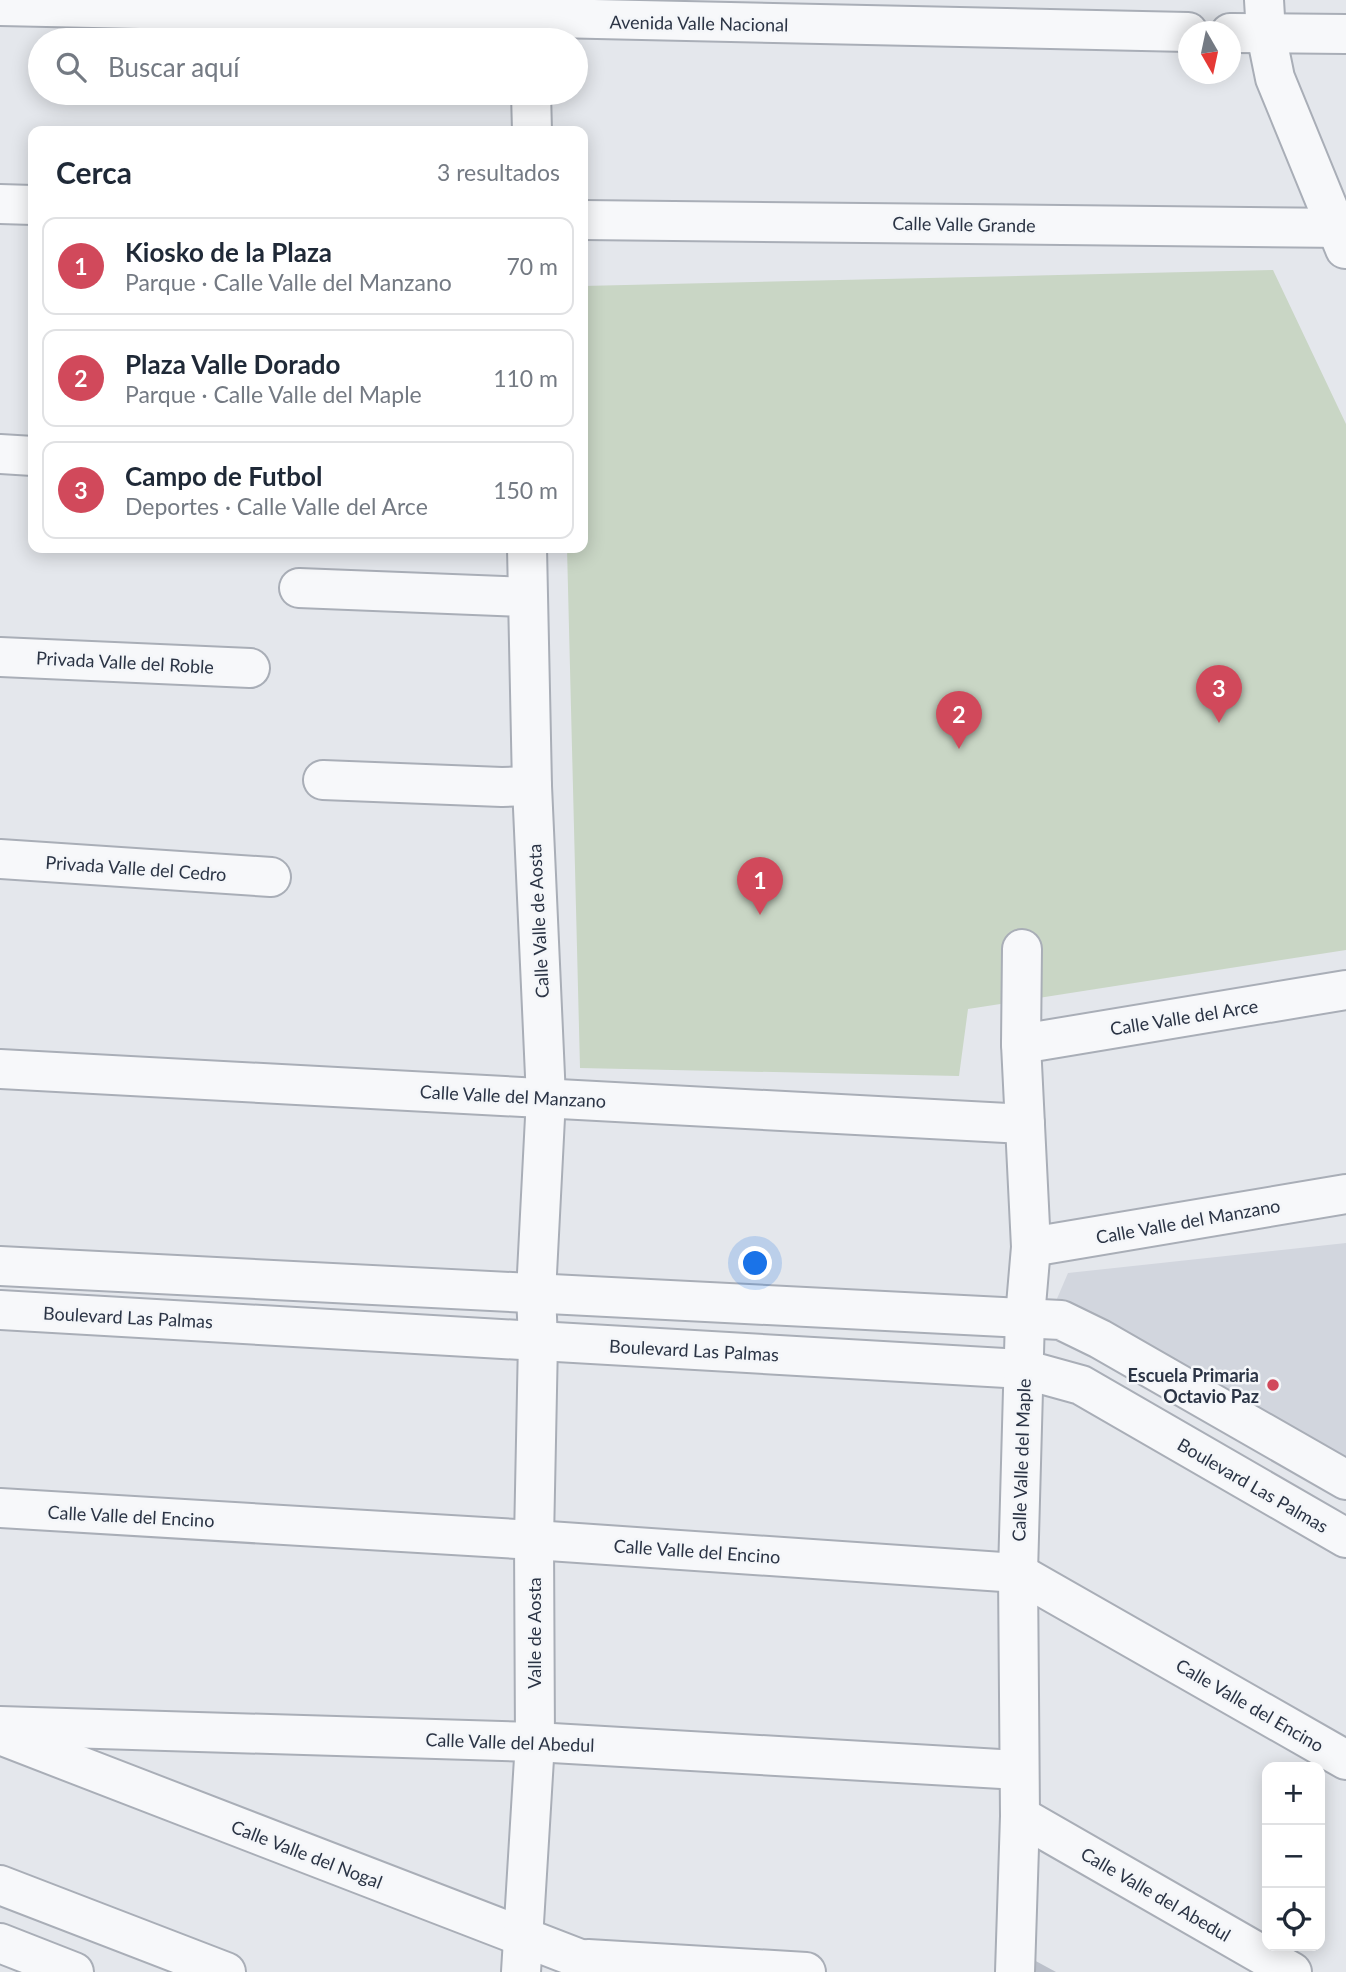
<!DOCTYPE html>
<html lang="es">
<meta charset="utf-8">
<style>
body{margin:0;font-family:Lato,sans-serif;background:#f6f6f7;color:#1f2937}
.controls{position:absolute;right:21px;bottom:21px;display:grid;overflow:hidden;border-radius:14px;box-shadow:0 4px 18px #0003}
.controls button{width:63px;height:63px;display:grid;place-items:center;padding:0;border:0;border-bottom:2px solid #e0e1e3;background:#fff;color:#1f2937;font:35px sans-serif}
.compass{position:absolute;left:1178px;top:21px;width:63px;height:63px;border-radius:50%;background:#fff;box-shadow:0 4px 18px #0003;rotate:171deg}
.you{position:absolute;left:756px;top:1264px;width:24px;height:24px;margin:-18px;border:5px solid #fff;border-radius:50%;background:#1a73e8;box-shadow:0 0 0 10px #1a73e833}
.badge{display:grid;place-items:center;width:46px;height:46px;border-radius:50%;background:#d1495b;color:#fff;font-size:23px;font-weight:700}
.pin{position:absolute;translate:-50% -58px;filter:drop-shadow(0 2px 4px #0008)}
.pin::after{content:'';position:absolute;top:37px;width:24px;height:21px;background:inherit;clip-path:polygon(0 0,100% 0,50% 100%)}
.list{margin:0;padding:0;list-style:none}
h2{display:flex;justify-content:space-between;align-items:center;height:91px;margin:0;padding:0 28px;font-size:30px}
h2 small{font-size:23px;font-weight:400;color:#747a83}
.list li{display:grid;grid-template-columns:46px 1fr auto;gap:21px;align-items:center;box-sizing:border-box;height:98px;margin:0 14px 14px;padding:0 14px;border:2px solid #e0e1e3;border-radius:14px}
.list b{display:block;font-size:26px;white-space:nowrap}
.list p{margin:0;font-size:23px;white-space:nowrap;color:#747a83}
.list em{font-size:23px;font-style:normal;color:#747a83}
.icon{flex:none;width:38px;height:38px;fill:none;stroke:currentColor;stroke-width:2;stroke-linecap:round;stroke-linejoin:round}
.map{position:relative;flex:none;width:1346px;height:1972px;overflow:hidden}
.search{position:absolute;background:#fff;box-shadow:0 4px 18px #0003;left:28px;top:28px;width:560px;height:77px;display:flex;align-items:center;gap:18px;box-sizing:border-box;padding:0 24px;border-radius:38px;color:#747a83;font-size:26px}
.panel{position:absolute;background:#fff;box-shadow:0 4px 18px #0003;left:28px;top:126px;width:560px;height:427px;border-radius:14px}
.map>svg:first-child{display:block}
</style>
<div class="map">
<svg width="1346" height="1972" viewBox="0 0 1346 1972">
<rect width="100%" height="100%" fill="#e4e7ec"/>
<!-- built -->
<path fill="#d2d6de" d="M1346,1243V1463L1053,1308L1068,1273Z"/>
<!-- green -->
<path fill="#c9d6c5" d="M1273,270L1346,424V950L968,1009L959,1076L580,1068L567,548H583V286Z"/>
<!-- building -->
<path fill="#bbc0ca" d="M1032,1959L1056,1972H1032Z"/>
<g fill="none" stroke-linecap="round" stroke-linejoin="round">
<defs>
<g id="minor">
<path d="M1264,0L1266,34L1275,78L1345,249"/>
<path d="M0,6L1188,32"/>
<path d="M1230,33L1346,34"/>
<path d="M531,93L532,131"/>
<path d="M0,204L33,205"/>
<path d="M583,220L1346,228"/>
<path d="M0,454L33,456"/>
<path d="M299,588L526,597"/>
<path d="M0,657L250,668"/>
<path d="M323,780L502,787L532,786"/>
<path d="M0,859L271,877"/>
<path d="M1021,1044L1346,990"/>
<path d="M0,1069L1025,1124"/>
<path d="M1031,1247L1346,1194"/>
<path d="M0,1266L1061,1320L1100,1339L1346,1480"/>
<path d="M0,1310L1023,1369L1081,1385L1346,1538"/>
<path d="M0,1508L534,1540L1018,1573L1346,1760"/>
<path d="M0,1726L535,1742L1019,1770"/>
<path d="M0,1735L614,1972"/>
<path d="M1020,1816L1292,1972"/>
<path d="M0,1885L226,1972"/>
<path d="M0,1943L74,1972"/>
<path d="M588,1959L806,1972"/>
<path d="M521,1972L535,1742L534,1540L538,1341L536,1293L546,1098L532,786L527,548"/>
<path d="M1015,1972L1020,1816L1018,1573L1025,1317L1031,1247L1021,1044L1022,949"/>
</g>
</defs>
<!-- minor casing -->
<use href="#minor" stroke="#a9aeb7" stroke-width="42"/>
<!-- minor -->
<use href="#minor" stroke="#f7f8fa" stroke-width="38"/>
</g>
<!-- markers -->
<circle fill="#d1495b" stroke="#f4f6f9" stroke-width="2.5" cx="1273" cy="1385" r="7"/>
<g text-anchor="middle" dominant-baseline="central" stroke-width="5" stroke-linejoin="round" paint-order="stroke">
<!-- street labels -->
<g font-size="18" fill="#2b3445" stroke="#f4f6f9">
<text transform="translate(699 23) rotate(1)">Avenida Valle Nacional</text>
<text transform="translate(964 224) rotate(1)">Calle Valle Grande</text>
<text transform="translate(125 662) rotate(3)">Privada Valle del Roble</text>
<text transform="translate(136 868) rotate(4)">Privada Valle del Cedro</text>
<text transform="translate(538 921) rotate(-93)">Calle Valle de Aosta</text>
<text transform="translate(1184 1017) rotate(-9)">Calle Valle del Arce</text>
<text transform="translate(513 1096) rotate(3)">Calle Valle del Manzano</text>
<text transform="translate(1188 1221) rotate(-10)">Calle Valle del Manzano</text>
<text transform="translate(128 1317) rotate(3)">Boulevard Las Palmas</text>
<text transform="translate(694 1350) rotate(3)">Boulevard Las Palmas</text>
<text transform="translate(1021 1460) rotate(-88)">Calle Valle del Maple</text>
<text transform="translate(1253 1485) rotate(30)">Boulevard Las Palmas</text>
<text transform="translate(131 1516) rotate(3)">Calle Valle del Encino</text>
<text transform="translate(697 1551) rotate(4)">Calle Valle del Encino</text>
<text transform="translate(534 1633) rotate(-90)">Valle de Aosta</text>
<text transform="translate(1250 1705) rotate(30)">Calle Valle del Encino</text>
<text transform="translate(510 1742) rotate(2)">Calle Valle del Abedul</text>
<text transform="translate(307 1854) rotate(21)">Calle Valle del Nogal</text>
<text transform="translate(1156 1894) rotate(30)">Calle Valle del Abedul</text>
</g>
<!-- poi labels -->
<g font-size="18" font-weight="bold" fill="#2b3445" stroke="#f4f6f9" text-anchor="end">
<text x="1259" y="1375">Escuela Primaria<tspan x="1259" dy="21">Octavio Paz</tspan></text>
</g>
</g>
</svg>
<div class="controls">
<button>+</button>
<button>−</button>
<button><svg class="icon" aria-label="locate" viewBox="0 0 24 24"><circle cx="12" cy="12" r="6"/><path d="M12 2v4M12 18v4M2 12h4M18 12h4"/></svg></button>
</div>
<svg class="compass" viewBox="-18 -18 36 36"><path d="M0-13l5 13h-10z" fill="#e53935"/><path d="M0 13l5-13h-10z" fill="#747a83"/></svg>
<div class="you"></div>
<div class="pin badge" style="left:760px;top:915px">1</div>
<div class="pin badge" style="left:959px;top:749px">2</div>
<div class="pin badge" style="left:1219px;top:723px">3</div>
<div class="search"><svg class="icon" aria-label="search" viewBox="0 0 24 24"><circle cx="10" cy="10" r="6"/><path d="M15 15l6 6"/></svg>Buscar aquí</div>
<section class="panel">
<h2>Cerca<small>3 resultados</small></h2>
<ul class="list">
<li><span class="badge">1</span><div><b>Kiosko de la Plaza</b><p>Parque · Calle Valle del Manzano</p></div><em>70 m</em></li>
<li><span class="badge">2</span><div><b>Plaza Valle Dorado</b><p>Parque · Calle Valle del Maple</p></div><em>110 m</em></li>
<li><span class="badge">3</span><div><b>Campo de Futbol</b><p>Deportes · Calle Valle del Arce</p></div><em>150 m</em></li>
</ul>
</section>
</div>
